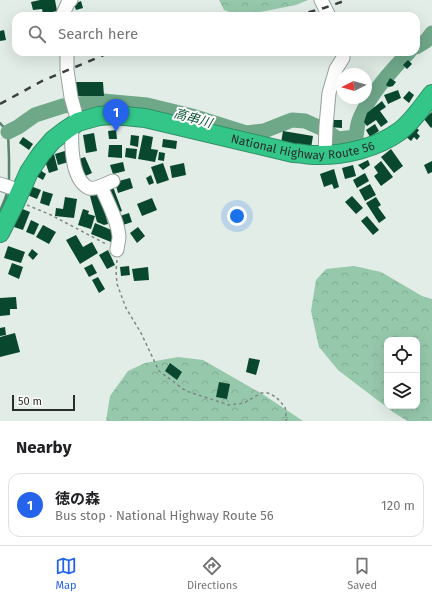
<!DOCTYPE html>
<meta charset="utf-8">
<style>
body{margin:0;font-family:"Fira Sans","Noto Sans JP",sans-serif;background:#f6f6f6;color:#202124}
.controls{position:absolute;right:12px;bottom:12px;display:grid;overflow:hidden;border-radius:8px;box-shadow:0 4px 16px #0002}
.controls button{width:36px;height:36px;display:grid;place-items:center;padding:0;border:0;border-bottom:1px solid #e0e0e0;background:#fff;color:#202124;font:20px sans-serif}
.compass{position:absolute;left:336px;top:68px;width:36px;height:36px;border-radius:50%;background:#fff;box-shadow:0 4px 16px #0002;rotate:265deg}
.scale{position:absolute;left:12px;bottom:10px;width:63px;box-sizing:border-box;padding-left:4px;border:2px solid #292d2b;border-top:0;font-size:11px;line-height:14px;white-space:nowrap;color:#292d2b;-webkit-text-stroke:3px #fff;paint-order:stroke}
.you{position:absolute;left:237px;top:216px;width:14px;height:14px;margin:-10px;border:3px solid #fff;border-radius:50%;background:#1a73e8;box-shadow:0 0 0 6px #1a73e833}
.badge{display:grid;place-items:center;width:26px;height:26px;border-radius:50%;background:#2563eb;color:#fff;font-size:13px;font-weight:700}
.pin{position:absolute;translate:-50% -33px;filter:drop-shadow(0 1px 2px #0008)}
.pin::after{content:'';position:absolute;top:21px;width:14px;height:12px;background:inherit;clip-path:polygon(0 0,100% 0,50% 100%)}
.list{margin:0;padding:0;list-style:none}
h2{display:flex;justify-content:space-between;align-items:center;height:52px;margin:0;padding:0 16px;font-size:17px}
h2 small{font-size:13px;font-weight:400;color:#757577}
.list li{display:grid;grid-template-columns:26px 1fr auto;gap:12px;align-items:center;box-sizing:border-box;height:64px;margin:0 8px 8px;padding:0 8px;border:1px solid #e0e0e0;border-radius:12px}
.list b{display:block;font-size:15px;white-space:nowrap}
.list p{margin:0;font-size:13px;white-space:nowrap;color:#757577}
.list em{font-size:13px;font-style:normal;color:#757577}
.icon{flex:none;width:22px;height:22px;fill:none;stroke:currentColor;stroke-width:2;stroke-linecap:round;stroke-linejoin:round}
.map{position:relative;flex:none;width:432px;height:421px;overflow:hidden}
.search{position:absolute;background:#fff;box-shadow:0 4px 16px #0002;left:12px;right:12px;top:12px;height:44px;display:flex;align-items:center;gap:10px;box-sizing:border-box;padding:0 14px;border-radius:12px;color:#757577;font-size:15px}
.sheet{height:124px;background:#fff}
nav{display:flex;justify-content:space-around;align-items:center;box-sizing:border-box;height:56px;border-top:1px solid #e0e0e0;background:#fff;font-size:11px;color:#757577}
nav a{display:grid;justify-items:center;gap:2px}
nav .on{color:#2563eb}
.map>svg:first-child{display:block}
</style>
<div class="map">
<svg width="432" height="421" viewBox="0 0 432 421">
<defs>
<pattern id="forest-crowns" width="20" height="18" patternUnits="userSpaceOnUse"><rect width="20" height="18" fill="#96c8ac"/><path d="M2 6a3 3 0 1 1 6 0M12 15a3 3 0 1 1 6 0" fill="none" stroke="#81ac94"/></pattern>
</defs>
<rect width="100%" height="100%" fill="#e1ede6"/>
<!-- forest -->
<g fill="url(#forest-crowns)" fill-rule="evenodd">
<path d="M219,0H308L296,5L240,16L224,10Z"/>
<path d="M354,266L381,272L422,296L432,299V421H407L393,412L338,370L319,347L311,311L316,280L326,269ZM387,340H417V406H387Z"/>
<path d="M178,357L203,360L264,395L303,421H106L110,396L128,371L145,363Z"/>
</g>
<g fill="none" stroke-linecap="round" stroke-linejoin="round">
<!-- stream -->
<g stroke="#5a826d" stroke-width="2.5">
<path d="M0,123L8,132L9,158V183"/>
<path d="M0,211L5,199L8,190"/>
</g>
<!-- river -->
<g stroke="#6fa789" stroke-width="15">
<path d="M416,47L426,41L432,33"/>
<path d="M8,132L18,127L35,115L63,106L103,101L147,105L192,116L246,133L264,131L292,120L305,121L323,129L338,139L356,137C357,131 357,124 360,118C370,94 391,71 409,52"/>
</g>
</g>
<!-- building -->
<g fill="#09472e">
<path d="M40,0H55L57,11L43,14L42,9L33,10L31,2Z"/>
<path d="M81,1L83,8L76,10L74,4Z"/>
<path d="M4,30L6,40L0,41V31Z"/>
<path d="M408,60L412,64L407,69L403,65Z"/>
<path d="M390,78L396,82L393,86L389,87L386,85Z"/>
<path d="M75,82H103L104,96H75Z"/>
<path d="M398,90L401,98L388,104L384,95Z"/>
<path d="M409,91L414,95L409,103L403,98Z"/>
<path d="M382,101L386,107L380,111L388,122L381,127L376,120L367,126L364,122L367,113Z"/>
<path d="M432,112V127L431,128L424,119Z"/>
<path d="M329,120H342V128L329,127Z"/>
<path d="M375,124L379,131L370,137L366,130Z"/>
<path d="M413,125L419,130L417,133L420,136L417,140L414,137L411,141L404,135Z"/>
<path d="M116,130L117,139H109L108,131Z"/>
<path d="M283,131L313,136L311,148L281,143Z"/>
<path d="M94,133L97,151L86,153L83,135Z"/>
<path d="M131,135L139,136L138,147L130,145Z"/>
<path d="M143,135L153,137L151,149L158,150L155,162L138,159Z"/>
<path d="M23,137L33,144L29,150L19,143Z"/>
<path d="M163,139L177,141L176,149L162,147Z"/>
<path d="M109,145H122V158L108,157Z"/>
<path d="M126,148L137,149L136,159L125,157Z"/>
<path d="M391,149L403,166L394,173L381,157Z"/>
<path d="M68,150L72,161L58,165L55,154Z"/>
<path d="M159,152L165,153L164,161L158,160Z"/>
<path d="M54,154L58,170L49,173L44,158Z"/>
<path d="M85,157L92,173L83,177L76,160Z"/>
<path d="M368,160L370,165L363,170L358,165Z"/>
<path d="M381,161L393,177L381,186L374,176L378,173L374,167Z"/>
<path d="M432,161V172L428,174L424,165Z"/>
<path d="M123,162L125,171L113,174L110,165Z"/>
<path d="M163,163L169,180L157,184L151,167Z"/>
<path d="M184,163L186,175L172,178L170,166Z"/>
<path d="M353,165L356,176L345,179L342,168Z"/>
<path d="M334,169L339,187L334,189L332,184L324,187L320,174Z"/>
<path d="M40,170L46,174L43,180L36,176Z"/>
<path d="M365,173L369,181L357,188L353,180Z"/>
<path d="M151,175L154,183L149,185L146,178Z"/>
<path d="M130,178L133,188L118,193L115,182Z"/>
<path d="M112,184L122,211L114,214L104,187Z"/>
<path d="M370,184L376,195L365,201L359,190Z"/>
<path d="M28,185L41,190L37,199L25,194Z"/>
<path d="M43,191L53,194L49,206L40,203Z"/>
<path d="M100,194L108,224L104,225L97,222L90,196Z"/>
<path d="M352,196L363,208L356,214L345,202Z"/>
<path d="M65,197L77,199L74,218L55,216L56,208L63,209Z"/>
<path d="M376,197L381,205L378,207L386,218L379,223L366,203Z"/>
<path d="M152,198L157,210L142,216L137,204Z"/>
<path d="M20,208L30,212L23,230L14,227Z"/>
<path d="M83,209L89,211L88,214L95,216L91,229L78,225Z"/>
<path d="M129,213L132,222L120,226L117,217Z"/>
<path d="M367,216L379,230L373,235L361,221Z"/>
<path d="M31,220L39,224L34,235L26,232Z"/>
<path d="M95,223L116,232L111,242L91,234Z"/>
<path d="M43,225L56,232L49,244L36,237Z"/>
<path d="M138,227L145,236L137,243L130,233Z"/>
<path d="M76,235L83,247L92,242L98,253L80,264L66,240Z"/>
<path d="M8,246L25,252L21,263L4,258Z"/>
<path d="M32,249L38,254L33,260L28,255Z"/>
<path d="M108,250L115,265L107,269L99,255Z"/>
<path d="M12,263L23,267L19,279L8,274Z"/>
<path d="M92,264L97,273L89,277L84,268Z"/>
<path d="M129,266L130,275L121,276L120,267Z"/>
<path d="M148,267L149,280L134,281L132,269Z"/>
<path d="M98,277L105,289L99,293L92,280Z"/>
<path d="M16,297L17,309H10V315L0,316V298Z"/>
<path d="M5,327L6,335L0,336V328Z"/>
<path d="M15,333L20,352L0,357V337Z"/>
<path d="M249,358L260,360L256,375L246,372Z"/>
<path d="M170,363L182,372L177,380L165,371Z"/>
<path d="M219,382L230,384L227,399L216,397Z"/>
</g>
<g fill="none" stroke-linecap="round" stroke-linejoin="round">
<defs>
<g id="minor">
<path d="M321,0L329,16"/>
<path d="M62,16L68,3L71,0"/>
<path d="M67,52V70L71,97L78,122"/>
<path d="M72,126C71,143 71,180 89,188C96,190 107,183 113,181"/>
<path d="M325,155L326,126L329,93L336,69L343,58V52"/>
<path d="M0,184L21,191"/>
<path d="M101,186C107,202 118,220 119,237C119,241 117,246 117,250"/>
</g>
<g id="highway">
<path id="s1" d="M0,233L16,201L29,172L41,154L53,140L66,130L78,122L99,116L114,115L145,118L293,153C301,153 308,155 315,155C343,156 377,148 400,131C413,121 422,107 432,94"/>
</g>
</defs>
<!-- minor casing -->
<use href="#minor" stroke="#95a19a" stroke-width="15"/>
<!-- highway casing -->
<use href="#highway" stroke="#309067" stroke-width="20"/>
<!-- path -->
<g stroke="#7f8783" stroke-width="1.5" stroke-dasharray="3 3" stroke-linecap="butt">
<path d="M27,205L51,215L106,244"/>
<path d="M117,260L116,271L117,284L126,308L141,333L159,371L186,391L229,405L244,403L261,393H268L276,397L285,407L286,412V421"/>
</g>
<!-- minor -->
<use href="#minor" stroke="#fff" stroke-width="13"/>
<!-- highway -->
<use href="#highway" stroke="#33c688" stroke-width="18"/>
<!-- rail -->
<g stroke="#3b403e" stroke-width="2.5" stroke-dasharray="7 7" stroke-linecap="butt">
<path d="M295,16L324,8L347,0"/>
<path d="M0,104L42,81L111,52"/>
</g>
</g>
<g text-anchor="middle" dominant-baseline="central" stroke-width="4" stroke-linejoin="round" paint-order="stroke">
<!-- street labels -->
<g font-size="12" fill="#292d2b" stroke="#fff">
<text stroke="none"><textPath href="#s1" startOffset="368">National Highway Route 56</textPath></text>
</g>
<!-- water labels -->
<g font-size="13" font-style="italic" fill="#11573a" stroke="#fff">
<text transform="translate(193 118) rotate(16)">高串川</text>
</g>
</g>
</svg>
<div class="controls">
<button><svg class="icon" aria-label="locate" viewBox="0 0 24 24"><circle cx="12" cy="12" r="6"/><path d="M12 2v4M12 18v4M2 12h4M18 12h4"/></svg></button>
<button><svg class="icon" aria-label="layers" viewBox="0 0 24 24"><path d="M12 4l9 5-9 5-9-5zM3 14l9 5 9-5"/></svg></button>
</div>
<svg class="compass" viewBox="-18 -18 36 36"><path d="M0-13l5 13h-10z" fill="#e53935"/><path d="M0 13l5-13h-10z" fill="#757577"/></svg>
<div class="scale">50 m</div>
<div class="you"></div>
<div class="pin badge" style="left:116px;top:132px">1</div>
<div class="search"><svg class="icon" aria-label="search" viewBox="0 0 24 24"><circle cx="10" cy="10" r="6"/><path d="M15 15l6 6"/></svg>Search here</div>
</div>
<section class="sheet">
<h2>Nearby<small></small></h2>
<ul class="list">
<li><span class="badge">1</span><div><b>徳の森</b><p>Bus stop · National Highway Route 56</p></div><em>120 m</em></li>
</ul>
</section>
<nav>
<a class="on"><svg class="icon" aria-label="map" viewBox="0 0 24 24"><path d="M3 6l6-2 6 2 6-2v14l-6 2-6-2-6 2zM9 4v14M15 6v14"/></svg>Map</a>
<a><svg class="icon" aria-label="directions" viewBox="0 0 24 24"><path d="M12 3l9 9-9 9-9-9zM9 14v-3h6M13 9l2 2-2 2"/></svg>Directions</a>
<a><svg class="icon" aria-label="saved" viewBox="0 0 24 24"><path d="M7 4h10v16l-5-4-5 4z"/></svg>Saved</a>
</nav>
